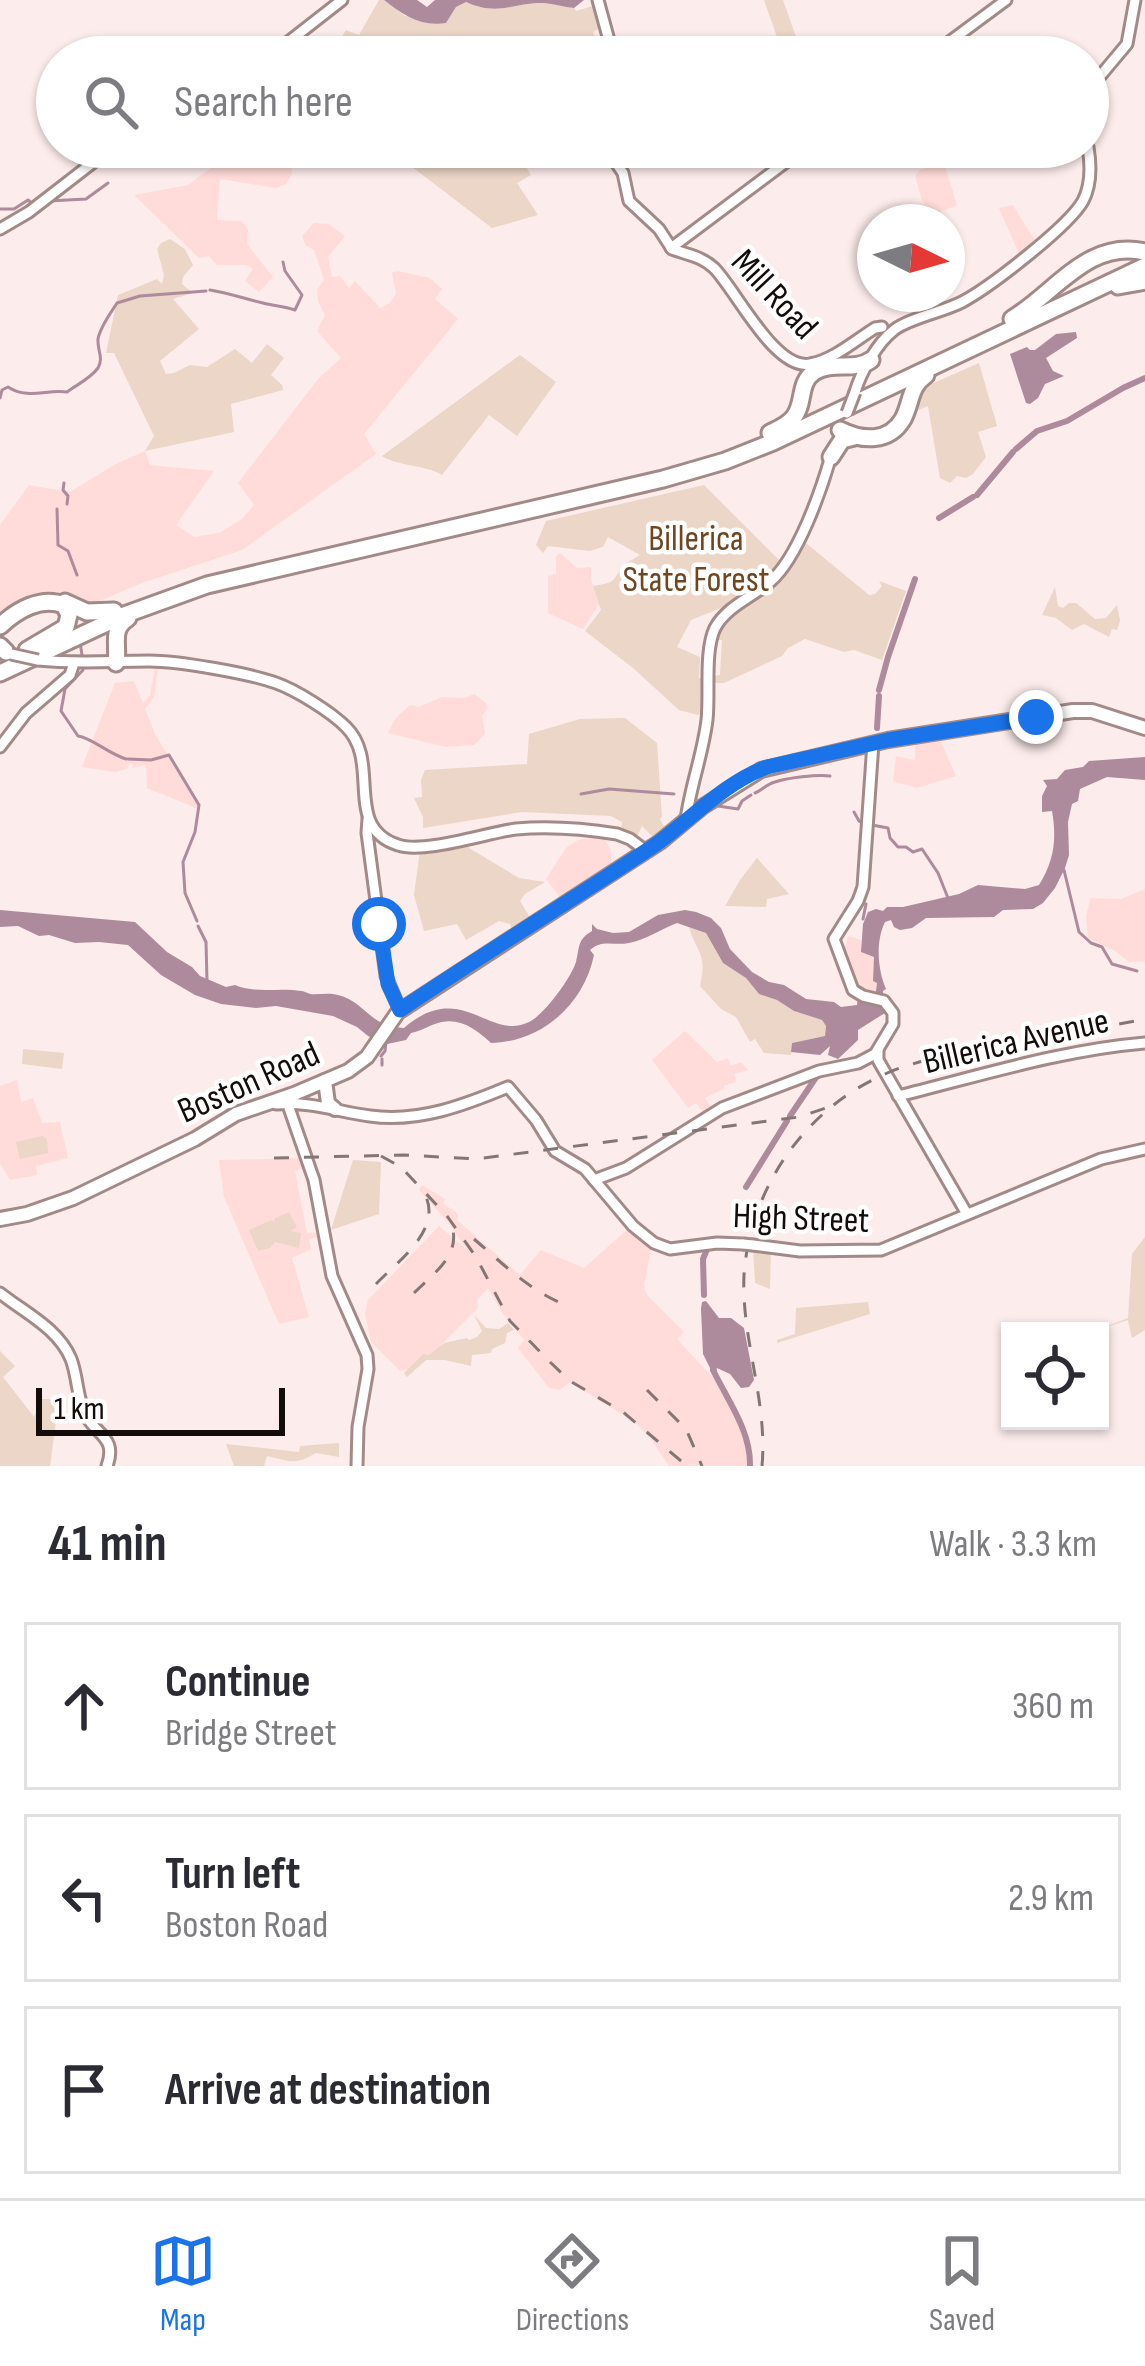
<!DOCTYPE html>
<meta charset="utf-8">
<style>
body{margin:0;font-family:"Sofia Sans Condensed",sans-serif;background:#f2f2f3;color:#2b2b33}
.controls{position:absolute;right:36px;bottom:36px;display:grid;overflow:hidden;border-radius:0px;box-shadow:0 3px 9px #0004}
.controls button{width:108px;height:108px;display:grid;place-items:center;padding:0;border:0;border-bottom:3px solid #e1e1e2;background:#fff;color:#2b2b33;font:60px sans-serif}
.compass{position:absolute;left:857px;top:204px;width:108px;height:108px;border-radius:50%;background:#fff;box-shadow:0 3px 9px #0004;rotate:95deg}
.scale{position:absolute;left:36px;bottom:30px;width:249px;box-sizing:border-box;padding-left:12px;border:6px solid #140c0b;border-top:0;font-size:33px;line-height:42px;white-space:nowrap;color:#140c0b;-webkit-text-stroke:9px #fefefe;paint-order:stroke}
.stop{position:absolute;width:36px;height:36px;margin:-27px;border:9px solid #1a73e8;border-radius:50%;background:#fff}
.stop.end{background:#1a73e8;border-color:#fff;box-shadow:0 3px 12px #0008}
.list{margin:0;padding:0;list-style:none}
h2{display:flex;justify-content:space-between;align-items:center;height:156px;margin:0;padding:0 48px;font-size:51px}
h2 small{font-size:39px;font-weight:400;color:#7c7c81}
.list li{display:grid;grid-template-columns:78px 1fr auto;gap:36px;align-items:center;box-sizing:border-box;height:168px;margin:0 24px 24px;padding:0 24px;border:3px solid #e1e1e2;border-radius:0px}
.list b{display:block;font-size:45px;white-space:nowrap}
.list p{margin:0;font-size:39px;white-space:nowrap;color:#7c7c81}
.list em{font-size:39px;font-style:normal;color:#7c7c81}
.icon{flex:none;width:66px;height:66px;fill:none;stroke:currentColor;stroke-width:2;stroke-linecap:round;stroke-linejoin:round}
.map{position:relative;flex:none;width:1145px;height:1466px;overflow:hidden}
.search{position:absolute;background:#fff;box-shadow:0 3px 9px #0004;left:36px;right:36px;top:36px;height:132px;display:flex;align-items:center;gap:30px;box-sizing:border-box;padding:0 42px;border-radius:66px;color:#7c7c81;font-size:45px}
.sheet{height:732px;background:#fff}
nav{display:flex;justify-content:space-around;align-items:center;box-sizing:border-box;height:168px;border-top:3px solid #e1e1e2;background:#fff;font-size:33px;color:#7c7c81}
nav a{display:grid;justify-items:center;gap:6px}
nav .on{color:#1a73e8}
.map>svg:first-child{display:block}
</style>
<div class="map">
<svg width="1145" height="1466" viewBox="0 0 1145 1466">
<rect width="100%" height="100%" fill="#fceceb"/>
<!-- built -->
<g fill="#ffdcd9">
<path d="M209,147H382L387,158V162L377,165L368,150L329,163L290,156L292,174L286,184L276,188L220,179L217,220L242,221L248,230L247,244L273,277L259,292L245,281L253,269L246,265H217L209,256L199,258L134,195L188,185L212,167L205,157Z"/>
<path d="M944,163L957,205L937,213L929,211L922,200L915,176L920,170Z"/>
<path d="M1013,205L1037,244L1020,256L999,208Z"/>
<path d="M314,223L329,224L345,236L328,257L332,277L340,276L349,288L355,281L380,308L390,303L396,293L392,273L397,271L430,278L442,289L435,299L458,319L364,434L376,454L242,550L142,583L83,608L64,597L50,594L23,601L0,614V525L29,485L70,492L114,465L145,451L150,465L214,471L176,525L194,537L219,533L242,519L254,505L238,483L318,379L341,358L317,331L325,315L318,301L317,290L324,280L314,250L306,246L302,236Z"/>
<path d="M560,553L577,568L591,567V580L599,604L583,629L548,613V576L556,574V557Z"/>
<path d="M155,667H158L154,697L145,709L155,734L201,810L147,788L146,765L132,768L133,765L130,763L127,769L115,772L82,767L115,683L134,681L143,703L150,695Z"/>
<path d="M474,694L485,702L488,708L482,715L485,734L474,745L446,747L388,733L396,718L410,705L419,707L442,697L465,698Z"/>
<path d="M938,735L956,776L917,788L893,781L896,756L915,760V739Z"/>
<path d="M604,836L611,851V869L566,898L560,897L546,879L566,848L578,840Z"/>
<path d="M1145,889V961L1129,962L1115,951L1088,938L1086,916L1091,898L1121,899Z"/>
<path d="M848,936L861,940V952L875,957L873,980L877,982L876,996L855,989L840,949L846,946Z"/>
<path d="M685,1031L717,1062L728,1058L731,1066L741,1062L748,1070L734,1074L736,1082L724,1086V1089L705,1098L713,1110L705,1114L696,1103L688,1108L652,1060Z"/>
<path d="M17,1080L21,1102L33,1098L42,1123L60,1122L68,1158L36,1166L37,1175L10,1180L0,1163V1086Z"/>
<path d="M305,1158L308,1166L295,1171L307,1233L322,1232V1236L309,1239L311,1249L292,1258L309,1317L279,1324L224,1197L219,1160Z"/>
<path d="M422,1185L445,1199L444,1204L458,1214L457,1220L520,1275L541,1250L584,1268L630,1227L652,1244L644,1284L646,1294L684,1332L677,1339L716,1381L745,1437L749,1466H669L649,1436L633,1421L570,1382L560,1390L549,1388L518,1348L524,1340L501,1311L488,1288L477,1300L478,1308L428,1358L422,1355L408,1369L400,1371L371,1342L365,1314L368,1300L439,1226L467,1250L447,1221L419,1190Z"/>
</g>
<!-- green -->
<g fill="#ebd6c7">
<path d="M379,0H384L405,16L446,23L456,7L466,2C498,17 515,2 544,3C554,4 564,7 574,8L576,11L593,6L598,8L603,26L593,32L597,42L578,48L496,41L495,49L500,57H329L346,30L359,35Z"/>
<path d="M764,0H783L803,57H784Z"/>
<path d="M386,147H504L509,164L522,160L531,175L517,183L538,215L492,228Z"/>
<path d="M170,239L185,249L193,265L183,277L182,284L193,293L173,299L199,329L160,361L166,374L174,373L190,365L207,367L235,349L252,363L267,344L284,358L271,375L282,385L283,390L231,404L234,432L145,451L154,436L114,353H106L118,295L157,279L162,284L164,275L157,249L161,243Z"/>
<path d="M520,355L556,382L517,436L489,415L442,475C423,464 400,467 382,456Z"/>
<path d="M979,363L997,426L978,432L986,457L973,474L966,478L957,476L950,483L940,478L928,406L911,413L913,392Z"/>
<path d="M704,485L783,564C760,594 724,607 691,620L677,647L700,657L699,678L706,679L705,710L698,715L679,710L633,668L585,631L601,610L593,586C621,582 610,579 626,564C630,560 636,558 640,555L608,537L603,547L590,551L548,546L543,553L536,545L546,521Z"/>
<path d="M801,539L869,595L875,594L882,586L879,581L906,591L882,660L854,650L844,652L805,639L788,648L782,656L724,683H711V676L720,675L722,640H713L724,619L768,587Z"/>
<path d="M1055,587L1058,606L1063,608L1069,603H1076L1095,619L1106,618L1117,605L1120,621L1117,630L1112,629L1109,637L1084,624L1072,630L1056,618L1042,615Z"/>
<path d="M625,718L657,743L662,817L660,819L668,834L657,841L642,826L635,841L621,834L622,822L611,816L522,812L423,828V817L414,798L422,797L421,780L425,770L527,764L529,734L580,719Z"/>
<path d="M467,840L469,848L519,878L545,882L525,894L520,901L532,921L513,933L510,924L499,921L466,940L457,924L424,931L414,895L420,850Z"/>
<path d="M757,858L789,894L767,899L766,907L725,906L740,880Z"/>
<path d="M689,927L706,933L723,963L746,978L759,994L777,1000L794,1011L822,1020L826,1026L825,1036L792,1043L791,1055L764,1053L755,1039L750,1042L736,1017L721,1009L700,986C708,952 696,953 689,927Z"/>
<path d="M23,1049L64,1053L62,1069L22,1064Z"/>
<path d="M43,1136L47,1140L48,1153L20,1159L16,1142Z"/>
<path d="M353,1160L381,1162L379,1214L331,1230Z"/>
<path d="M289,1212L297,1227L290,1231L301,1233L299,1248L275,1242L270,1248L258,1251L249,1230L272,1220L275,1223L274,1219Z"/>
<path d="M1145,1237V1330L1132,1338L1128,1320L1094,1331L1128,1318L1132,1254Z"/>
<path d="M753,1248L771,1250L770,1289L755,1283Z"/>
<path d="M868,1302L870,1314L777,1343V1340L795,1334L796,1308Z"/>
<path d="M474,1315L486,1328L499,1329L508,1323L514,1330L507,1333L505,1343L492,1349L491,1353L472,1355L471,1366L445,1360H426L407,1377L404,1373L423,1354L429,1355L444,1343L467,1338L469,1340L477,1337L482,1331Z"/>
<path d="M0,1351L15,1366L3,1377L34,1417L42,1399H63L68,1419L56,1422L50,1466H0Z"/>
<path d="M339,1443V1457L316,1453C294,1466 290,1461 267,1456L264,1466H234L226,1444L299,1452L300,1446Z"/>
</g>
<!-- water -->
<g fill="#ad8a9c">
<path d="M384,0H417L427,7L435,0H584L574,8C564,7 554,4 544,3C514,2 499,17 466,2L456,7L446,23C421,27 403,15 384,0Z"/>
<path d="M1076,332L1077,338L1046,358L1053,371L1064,376L1045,384L1038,398L1030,404L1026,403L1010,354L1027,347L1030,350H1035L1056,334Z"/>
<path d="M1145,757V780L1107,777L1080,789L1078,801L1072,804L1068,822L1069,855L1065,868L1055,888L1043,903L1033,909L1003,910L994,917L926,918L912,928L900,930L894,927L891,920L885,922C875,942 878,971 886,989L883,991L884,1010L888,1011L858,1030V1040L838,1059L828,1055L830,1046L820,1055L791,1052L792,1043L825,1036L826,1026L822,1020L794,1011L777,1000L759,994L746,978L723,963L706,933L677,923C661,929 645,940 629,943C613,946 602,939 590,950L594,955C584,1004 542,1042 491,1043C478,1031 462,1018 442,1022C431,1024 422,1031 411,1033L406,1040L387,1044L368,1036L357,1027L333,1016L276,1006L256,1008L221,1004L195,995L161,975L128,945L99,942L75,943L49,935L39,936L18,926L0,927V910L135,922L167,952L192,967L200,976L226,987L235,985C256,994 279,987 301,991C304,991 307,993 310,994C319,995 328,992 338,995C366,1002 369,1027 404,1028C461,978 489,1042 529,1022C544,1015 571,978 576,962C580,946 577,940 592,931V924L597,929L613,933L629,932L658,915L685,910L696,912L711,918L721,928L730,949L752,972L769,982L784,985L806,999L834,1002L841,1007L857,1005L858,996L863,1003L865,999H875L877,983L873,981L874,957L861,952L863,924L868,912L876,909L883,911L887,907H903L959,894L978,885L1025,889L1039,885C1054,861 1057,839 1052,811L1042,812V796L1047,786L1043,780L1057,779L1065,770L1083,767L1089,761Z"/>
<path d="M706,1301L719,1318H731L744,1328L754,1380L749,1387L741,1388L730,1374L717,1368L716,1374H713L703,1354L701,1309L702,1302Z"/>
</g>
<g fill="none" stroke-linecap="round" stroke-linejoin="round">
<!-- stream -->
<g stroke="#ad8a9c" stroke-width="3">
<path d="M49,201L86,199L108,183"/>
<path d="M0,209H14L28,200L33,204"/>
<path d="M210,290C229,293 245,299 263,303C274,306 283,306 295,310L302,295L285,271L283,262"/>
<path d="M0,398L2,390L8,387C28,400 47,389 67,392C76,385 90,379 98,368C104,358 97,350 98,339C100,327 110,314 117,303L140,296L206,291"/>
<path d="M64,483L63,490L68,496L67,504"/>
<path d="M57,509L58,545L68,551L77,575"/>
<path d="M80,642L82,655"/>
<path d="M83,670L65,689L61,711L78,736C92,738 109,754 126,759"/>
<path d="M128,759L151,760L169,755L199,805L195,832L183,862L185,893L197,921"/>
<path d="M755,793C762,790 767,784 775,782C786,778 818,774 830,776"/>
<path d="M581,794L609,789L674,794"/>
<path d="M716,803L718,806L738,809L742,801L751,795"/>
<path d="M854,812L859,821L865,823"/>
<path d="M872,825L888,828L890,838L898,847H906L913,852L922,849L938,873L948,898"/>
<path d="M1064,870L1079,932L1091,943L1102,947L1112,964L1137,971"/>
<path d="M863,919L866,904"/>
<path d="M198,926L206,942L207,981"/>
<path d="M381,1056L385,1051L386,1042"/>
<path d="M382,1059V1065"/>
</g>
<!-- canal -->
<g stroke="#ad8a9c" stroke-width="6">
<path d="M1016,449L1037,431L1067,421L1123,388L1145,378"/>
<path d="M977,495L1013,452"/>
<path d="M939,518L973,497"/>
<path d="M879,690L888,657L915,579"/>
<path d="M877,728L879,696"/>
<path d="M790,1116L817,1076"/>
<path d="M746,1187L787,1121"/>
<path d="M704,1295L703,1259L708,1247"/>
<path d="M713,1370C728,1401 751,1431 750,1466"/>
</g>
<defs>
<g id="secondary">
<path d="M598,0L610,44V57"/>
<path d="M269,57L342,0"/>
<path d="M929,57L1006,0"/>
<path d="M1088,107L1096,81L1127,44L1135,0"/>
<path d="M605,147L623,173L629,201L659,229L672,249C688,255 701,256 714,268C736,290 775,371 810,364C833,360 856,340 875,328L882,327"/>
<path d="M0,229L29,212L113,147"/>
<path d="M671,248L806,147"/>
<path d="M855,392C861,372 877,343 894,330C909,318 943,312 962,302C990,287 1068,227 1083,201C1092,184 1091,165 1088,147"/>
<path d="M38,660C75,664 111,661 149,661C178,661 248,673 276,683C296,690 331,712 346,727C382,762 342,827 398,845C424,854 486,833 516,829C548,826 586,829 617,834L630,839L646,851"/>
<path d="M0,747L26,713L70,675L74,663"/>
<path d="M368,819L367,833L386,976L400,1010"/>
<path d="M686,820C690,787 703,754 707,720C710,694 704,651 715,628C727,606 753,597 771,581C798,557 821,491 831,456"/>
<path d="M878,1050V1060L967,1214"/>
<path d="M898,1096C979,1076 1061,1050 1145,1043"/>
<path d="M287,1102L314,1180L332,1276L367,1355L368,1369L358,1427L357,1466"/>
<path d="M276,1104C309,1101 339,1112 370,1116C418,1123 465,1105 508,1087L536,1120L555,1151L585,1169L633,1226L654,1243L670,1249L717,1243L743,1244"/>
<path d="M594,1180L626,1168L722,1108L819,1071L858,1063L875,1054L893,1024V1013L884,1001L863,996L853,990L834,939L858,901L863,887L873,743"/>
<path d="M753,1245L800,1251L881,1250L1101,1159L1145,1149"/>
<path d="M0,1293C25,1313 58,1328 71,1359C78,1377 77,1400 86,1416C98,1436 117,1438 107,1466"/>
</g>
<g id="primary">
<path d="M325,1081L328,1103L335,1109"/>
<path d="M0,1219L27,1214L73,1198L195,1139L236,1114L294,1094L348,1071L367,1057L398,1012L660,842L702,807L761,770L888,740L1073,711H1092L1145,728"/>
</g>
<g id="motorway">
<path d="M1118,286L1145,281"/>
<path d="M1012,319C1056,292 1088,239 1145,252"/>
<path d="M840,430C862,441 889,443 903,419C912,402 909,387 926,375"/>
<path d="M770,433C778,429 788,425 794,417C805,403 798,383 814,372C833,360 854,372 871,360"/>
<path d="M831,457L842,440L854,437"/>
<path d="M65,602L87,612L114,611"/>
<path d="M0,626C17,610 41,596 64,605L69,615L66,627L27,650"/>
<path d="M0,646L6,652"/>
<path d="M116,663C119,645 110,629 128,618"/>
<path d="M0,673L124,615L207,585L663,479L725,461L773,442L1145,266"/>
</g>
</defs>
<!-- secondary casing -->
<use href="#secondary" stroke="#a28a89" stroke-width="15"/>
<!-- primary casing -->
<use href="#primary" stroke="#a28a89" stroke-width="18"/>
<!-- motorway casing -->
<use href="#motorway" stroke="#a28a89" stroke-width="21"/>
<!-- secondary -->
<use href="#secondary" stroke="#fff" stroke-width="9"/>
<!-- primary -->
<use href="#primary" stroke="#fff" stroke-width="12"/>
<!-- motorway -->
<use href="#motorway" stroke="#fff" stroke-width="15"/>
<!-- rail -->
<g stroke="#837776" stroke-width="3" stroke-dasharray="15 15" stroke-linecap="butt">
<path d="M381,1156L401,1167L447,1216L476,1257L510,1321L550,1362L570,1381L623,1412L687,1466"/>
<path d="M274,1158L404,1155L476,1159L799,1117L826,1108"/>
<path d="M474,1239C502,1263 533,1294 569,1306"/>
<path d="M376,1284C400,1259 448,1226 421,1188"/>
<path d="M414,1293C435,1272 464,1253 450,1221"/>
<path d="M647,1390L686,1429L702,1466"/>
<path d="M762,1466C768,1401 741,1339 744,1275C750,1188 805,1109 885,1074C918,1059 955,1055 991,1048C1043,1038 1094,1029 1145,1019"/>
</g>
<defs>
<g id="secondary-bridge">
<path d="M847,413L855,392"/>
<path d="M11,654L38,660"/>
<path d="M743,1244L753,1245"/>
</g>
</defs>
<!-- secondary-bridge casing -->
<use href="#secondary-bridge" stroke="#a28a89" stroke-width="15" stroke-linecap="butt"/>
<!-- secondary-bridge -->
<use href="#secondary-bridge" stroke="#fff" stroke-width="9"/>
</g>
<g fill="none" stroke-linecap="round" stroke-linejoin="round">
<!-- route -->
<path stroke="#1a73e8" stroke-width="15" d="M379,924L388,984L400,1010C483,954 569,902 652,847C690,821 723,783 767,767L888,740L1036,717"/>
</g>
<g text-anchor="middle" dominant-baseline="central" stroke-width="9" stroke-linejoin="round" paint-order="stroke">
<!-- street labels -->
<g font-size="36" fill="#140c0b" stroke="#fefefe">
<text transform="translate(774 295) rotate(47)">Mill Road</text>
<text transform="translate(1016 1042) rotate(-13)">Billerica Avenue</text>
<text transform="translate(249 1083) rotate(-24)">Boston Road</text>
<text transform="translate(801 1219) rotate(2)">High Street</text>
</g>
<!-- park labels -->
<g font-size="36" fill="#714520" stroke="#fefefe">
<text x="696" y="539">Billerica<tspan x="696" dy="41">State Forest</tspan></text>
</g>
</g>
</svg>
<div class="controls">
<button><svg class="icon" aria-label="locate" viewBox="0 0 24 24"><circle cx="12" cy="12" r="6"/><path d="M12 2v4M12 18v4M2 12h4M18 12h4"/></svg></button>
</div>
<svg class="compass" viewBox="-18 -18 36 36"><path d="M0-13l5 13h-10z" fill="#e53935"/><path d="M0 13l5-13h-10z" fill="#7c7c81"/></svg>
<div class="scale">1 km</div>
<div class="stop" style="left:379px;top:924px"></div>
<div class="stop end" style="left:1036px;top:717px"></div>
<div class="search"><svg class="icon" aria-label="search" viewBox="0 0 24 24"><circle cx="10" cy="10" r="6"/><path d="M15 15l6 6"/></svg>Search here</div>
</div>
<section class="sheet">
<h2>41 min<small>Walk · 3.3 km</small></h2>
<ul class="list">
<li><svg class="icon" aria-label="ahead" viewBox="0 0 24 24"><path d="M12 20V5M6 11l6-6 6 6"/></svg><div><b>Continue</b><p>Bridge Street</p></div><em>360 m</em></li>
<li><svg class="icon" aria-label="left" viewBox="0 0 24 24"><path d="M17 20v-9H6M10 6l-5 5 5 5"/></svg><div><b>Turn left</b><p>Boston Road</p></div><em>2.9 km</em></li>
<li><svg class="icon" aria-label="arrive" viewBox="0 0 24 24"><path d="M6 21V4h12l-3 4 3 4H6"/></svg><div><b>Arrive at destination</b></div></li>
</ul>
</section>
<nav>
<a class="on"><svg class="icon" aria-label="map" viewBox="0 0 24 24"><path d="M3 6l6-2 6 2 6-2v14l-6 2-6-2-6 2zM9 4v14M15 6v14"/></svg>Map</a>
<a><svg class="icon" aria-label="directions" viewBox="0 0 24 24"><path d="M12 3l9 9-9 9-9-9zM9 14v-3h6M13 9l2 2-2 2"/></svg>Directions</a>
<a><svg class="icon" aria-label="saved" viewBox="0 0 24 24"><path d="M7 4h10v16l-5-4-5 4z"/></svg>Saved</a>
</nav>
